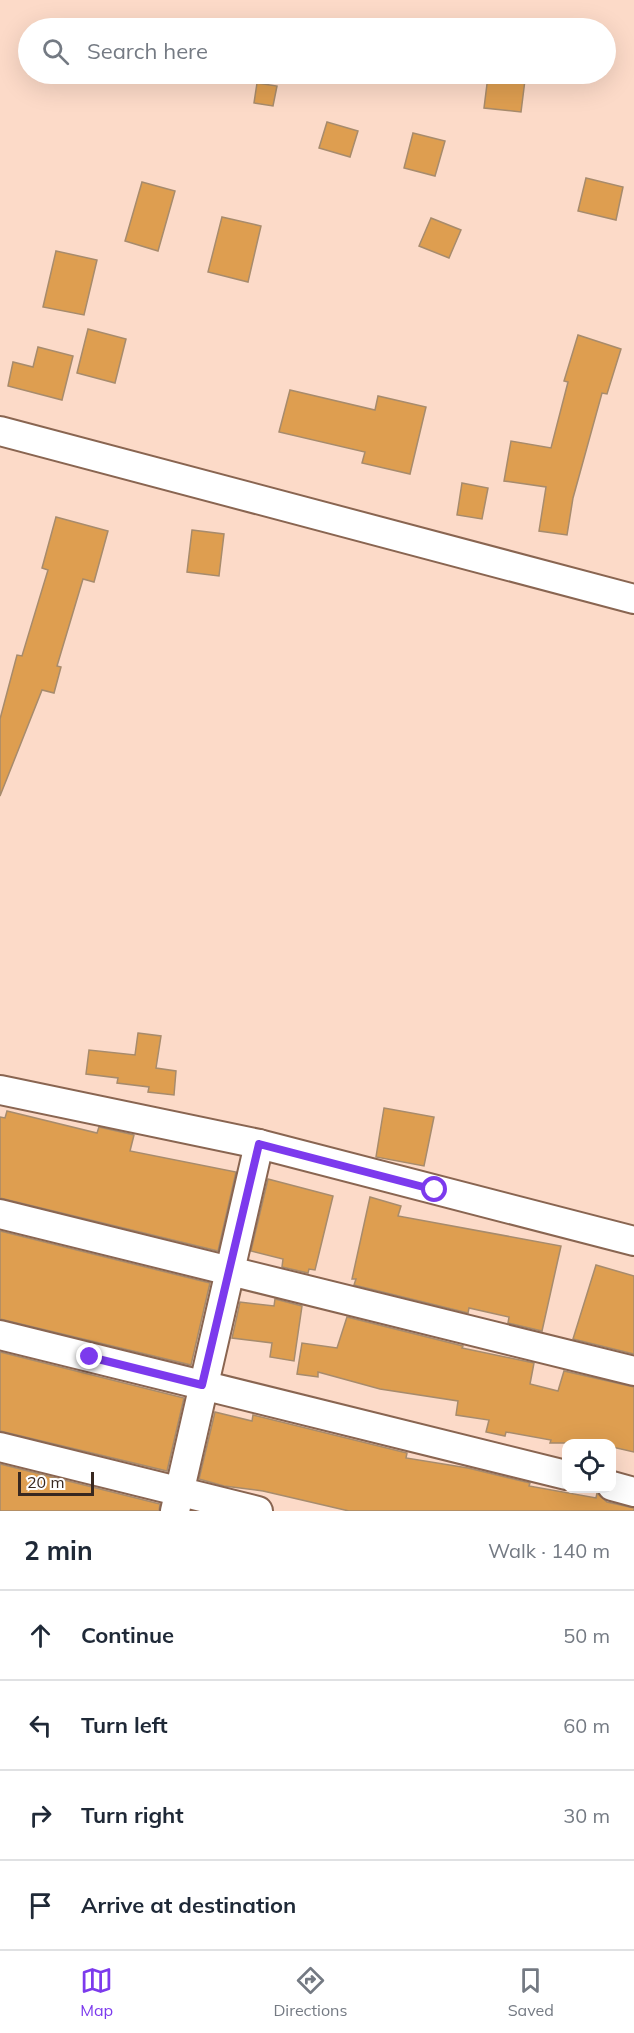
<!DOCTYPE html>
<meta charset="utf-8">
<style>
body{margin:0;font-family:Mulish,sans-serif;background:#f2f2f3;color:#1f2937}
.controls{position:absolute;right:18px;bottom:18px;display:grid;overflow:hidden;border-radius:12px;box-shadow:0 6px 24px #0002}
.controls button{width:54px;height:54px;display:grid;place-items:center;padding:0;border:0;border-bottom:2px solid #e0e1e3;background:#fff;color:#1f2937;font:30px sans-serif}
.scale{position:absolute;left:18px;bottom:15px;width:76px;box-sizing:border-box;padding-left:6px;border:3px solid #382820;border-top:0;font-size:16px;line-height:21px;white-space:nowrap;color:#382820;-webkit-text-stroke:4px #fff;paint-order:stroke}
.stop{position:absolute;width:18px;height:18px;margin:-14px;border:4px solid #7c3aed;border-radius:50%;background:#fff}
.stop.end{background:#7c3aed;border-color:#fff;box-shadow:0 2px 6px #0008}
.list{margin:0;padding:0;list-style:none}
h2{display:flex;justify-content:space-between;align-items:center;height:78px;margin:0;padding:0 24px;font-size:26px}
h2 small{font-size:20px;font-weight:400;color:#747a83}
.list li{display:grid;grid-template-columns:39px 1fr auto;gap:18px;align-items:center;box-sizing:border-box;height:90px;padding:0 24px;border-top:2px solid #e0e1e3}
.list b{display:block;font-size:22px;white-space:nowrap}
.list em{font-size:20px;font-style:normal;color:#747a83}
.icon{flex:none;width:33px;height:33px;fill:none;stroke:currentColor;stroke-width:2;stroke-linecap:round;stroke-linejoin:round}
.map{position:relative;flex:none;width:634px;height:1511px;overflow:hidden}
.search{position:absolute;background:#fff;box-shadow:0 6px 24px #0002;left:18px;right:18px;top:18px;height:66px;display:flex;align-items:center;gap:15px;box-sizing:border-box;padding:0 21px;border-radius:33px;color:#747a83;font-size:22px}
.sheet{height:438px;background:#fff}
nav{display:flex;justify-content:space-around;align-items:center;box-sizing:border-box;height:84px;border-top:2px solid #e0e1e3;background:#fff;font-size:16px;color:#747a83}
nav a{display:grid;justify-items:center;gap:3px}
nav .on{color:#7c3aed}
.map>svg:first-child{display:block}
</style>
<div class="map">
<svg width="634" height="1511" viewBox="0 0 634 1511">
<rect width="100%" height="100%" fill="#fcdac8"/>
<!-- building -->
<g fill="#de9e50" stroke="#a78b6c" stroke-width="1.5">
<path d="M488,76L525,80L521,112L484,108Z"/>
<path d="M257,83L277,86L273,106L254,103Z"/>
<path d="M327,122L358,131L350,157L319,148Z"/>
<path d="M413,133L445,141L435,176L404,168Z"/>
<path d="M586,178L623,187L616,220L578,211Z"/>
<path d="M142,182L175,191L158,251L125,241Z"/>
<path d="M222,217L261,226L248,282L208,272Z"/>
<path d="M431,218L461,230L449,258L419,246Z"/>
<path d="M56,251L97,260L84,315L43,307Z"/>
<path d="M88,329L126,339L115,383L77,373Z"/>
<path d="M578,335L621,349L607,394L602,393L573,498L567,535L539,531L546,487L504,481L511,441L551,448L568,382L564,381Z"/>
<path d="M38,347L73,356L62,400L8,386L13,362L33,367Z"/>
<path d="M290,390L375,410L378,396L426,407L410,474L362,463L365,452L279,432Z"/>
<path d="M462,483L488,488L482,519L457,515Z"/>
<path d="M56,517L108,531L94,582L83,579L57,666L61,667L54,693L42,690L0,796V719L17,655L22,656L48,570L42,568Z"/>
<path d="M192,530L224,534L219,576L187,572Z"/>
<path d="M138,1033L161,1036L156,1068L176,1071L174,1095L148,1092L149,1087L117,1083L118,1078L86,1074L89,1050L135,1055Z"/>
<path d="M384,1108L434,1117L424,1166L376,1157Z"/>
<path d="M7,1111L97,1133L99,1127L130,1134L134,1135L130,1151L236,1172L218,1251L0,1198V1117L5,1118Z"/>
<path d="M268,1179L333,1196L315,1270L309,1269L308,1273L282,1267L283,1259L251,1251Z"/>
<path d="M370,1197L401,1206L398,1216L561,1246L542,1331L508,1323L509,1317L469,1308L468,1313L354,1285L356,1279H352Z"/>
<path d="M0,1231L210,1283L191,1365L0,1319Z"/>
<path d="M596,1265L634,1276V1354L573,1339Z"/>
<path d="M275,1299L302,1306L294,1361L270,1357L272,1343L232,1338L240,1302L274,1306Z"/>
<path d="M347,1317L463,1346L462,1348L534,1363L530,1384L558,1391L564,1371L634,1387V1452L612,1447V1443H550L551,1440L506,1432L505,1436L486,1432L489,1420L456,1415L458,1401L380,1389L318,1372V1377L297,1374L302,1343L337,1348Z"/>
<path d="M0,1352L184,1398L167,1471L0,1431Z"/>
<path d="M215,1412L252,1421L253,1415L407,1453L406,1458L468,1468L530,1483L529,1486L596,1498L597,1493L607,1502L634,1508V1511H349L263,1491L224,1486L199,1479Z"/>
<path d="M0,1464L160,1504L159,1511H0Z"/>
</g>
<g fill="none" stroke-linecap="round" stroke-linejoin="round">
<defs>
<g id="minor">
<path d="M0,431L634,599"/>
<path d="M0,1090L259,1144L634,1241"/>
<path d="M0,1214L634,1371"/>
<path d="M0,1335L566,1475"/>
<path d="M0,1447L258,1511"/>
<path d="M612,1486L634,1492"/>
<path d="M175,1511L259,1144"/>
</g>
</defs>
<!-- minor casing -->
<use href="#minor" stroke="#896551" stroke-width="32"/>
<!-- minor -->
<use href="#minor" stroke="#fff" stroke-width="28"/>
</g>
<g fill="none" stroke-linecap="round" stroke-linejoin="round">
<!-- route -->
<path stroke="#7c3aed" stroke-width="8" d="M90,1357L202,1385L259,1144L435,1190"/>
</g>
</svg>
<div class="controls">
<button><svg class="icon" aria-label="locate" viewBox="0 0 24 24"><circle cx="12" cy="12" r="6"/><path d="M12 2v4M12 18v4M2 12h4M18 12h4"/></svg></button>
</div>
<div class="scale">20 m</div>
<div class="stop" style="left:435px;top:1190px"></div>
<div class="stop end" style="left:90px;top:1357px"></div>
<div class="search"><svg class="icon" aria-label="search" viewBox="0 0 24 24"><circle cx="10" cy="10" r="6"/><path d="M15 15l6 6"/></svg>Search here</div>
</div>
<section class="sheet">
<h2>2 min<small>Walk · 140 m</small></h2>
<ul class="list">
<li><svg class="icon" aria-label="ahead" viewBox="0 0 24 24"><path d="M12 20V5M6 11l6-6 6 6"/></svg><div><b>Continue</b></div><em>50 m</em></li>
<li><svg class="icon" aria-label="left" viewBox="0 0 24 24"><path d="M17 20v-9H6M10 6l-5 5 5 5"/></svg><div><b>Turn left</b></div><em>60 m</em></li>
<li><svg class="icon" aria-label="right" viewBox="0 0 24 24"><path d="M7 20v-9h11M14 6l5 5-5 5"/></svg><div><b>Turn right</b></div><em>30 m</em></li>
<li><svg class="icon" aria-label="arrive" viewBox="0 0 24 24"><path d="M6 21V4h12l-3 4 3 4H6"/></svg><div><b>Arrive at destination</b></div></li>
</ul>
</section>
<nav>
<a class="on"><svg class="icon" aria-label="map" viewBox="0 0 24 24"><path d="M3 6l6-2 6 2 6-2v14l-6 2-6-2-6 2zM9 4v14M15 6v14"/></svg>Map</a>
<a><svg class="icon" aria-label="directions" viewBox="0 0 24 24"><path d="M12 3l9 9-9 9-9-9zM9 14v-3h6M13 9l2 2-2 2"/></svg>Directions</a>
<a><svg class="icon" aria-label="saved" viewBox="0 0 24 24"><path d="M7 4h10v16l-5-4-5 4z"/></svg>Saved</a>
</nav>
